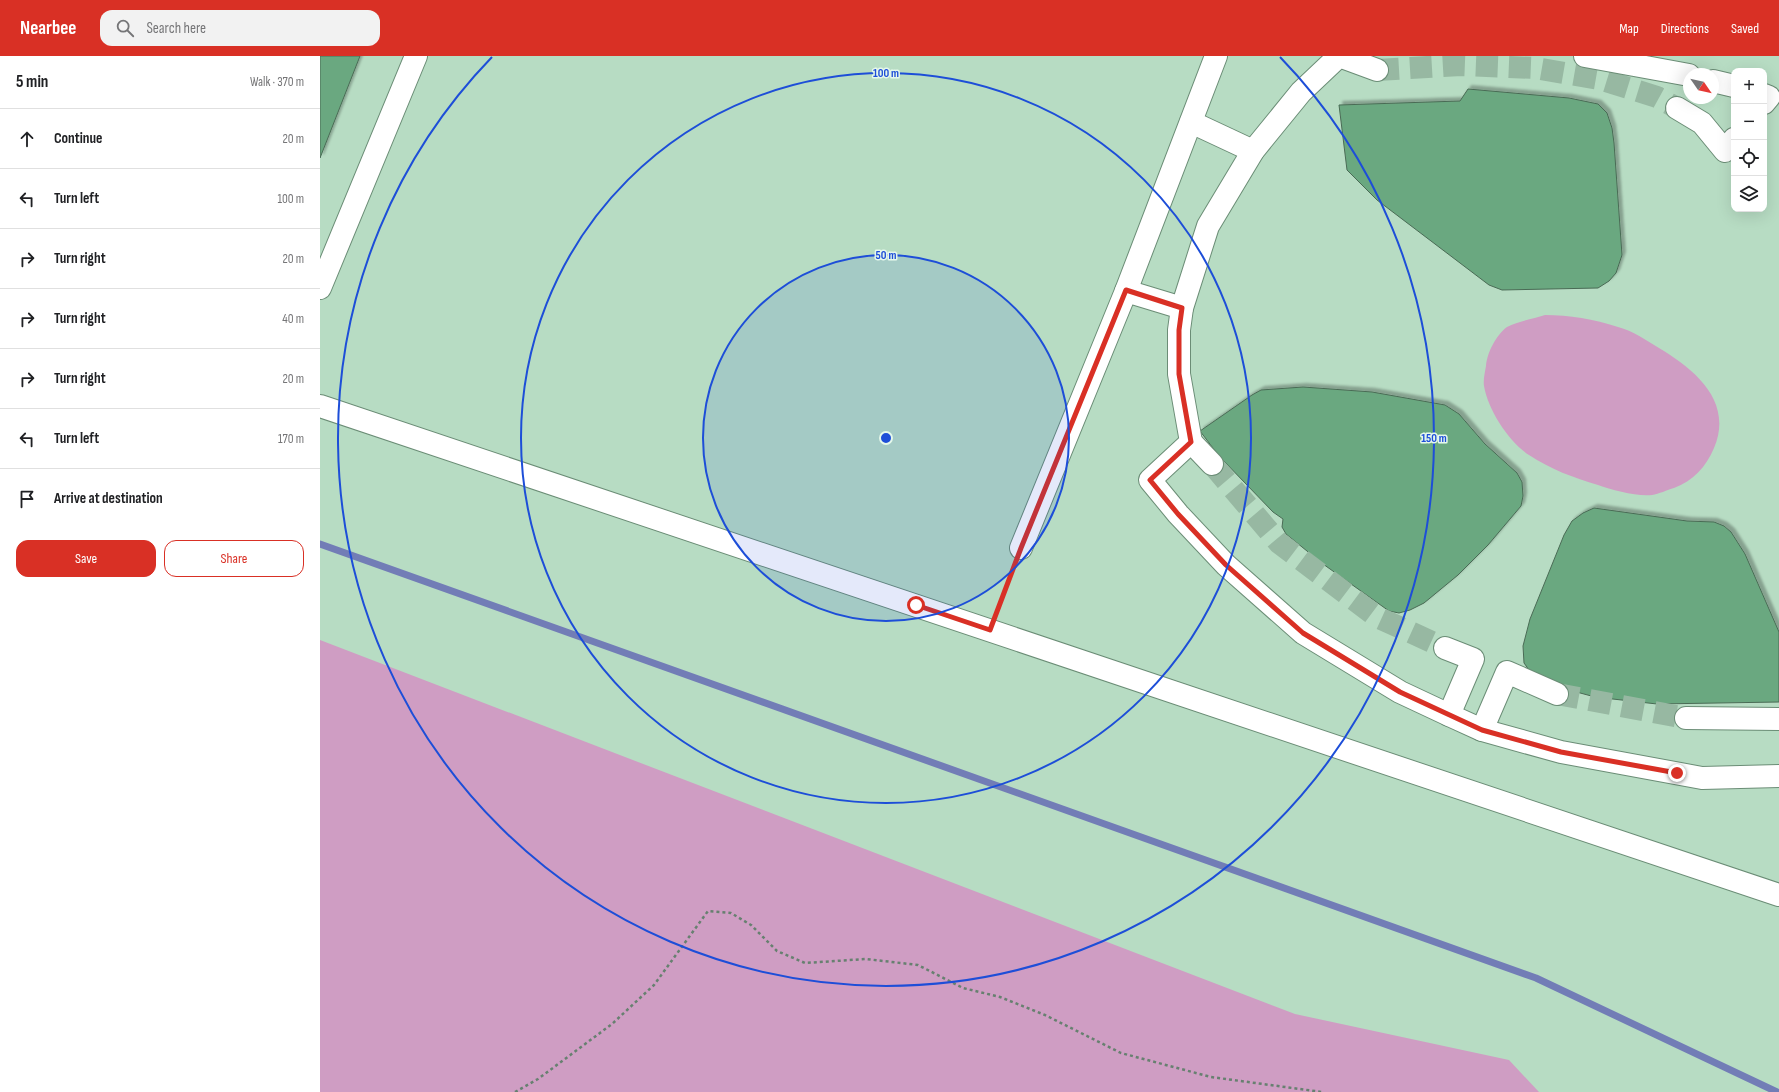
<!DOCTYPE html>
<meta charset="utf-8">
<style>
body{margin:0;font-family:"Sofia Sans Condensed",sans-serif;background:#f2f2f2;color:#202124}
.controls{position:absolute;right:12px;top:12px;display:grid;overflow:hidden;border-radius:8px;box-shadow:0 4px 16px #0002}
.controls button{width:36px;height:36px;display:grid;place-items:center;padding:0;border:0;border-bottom:1px solid #e0e0e0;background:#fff;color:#202124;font:20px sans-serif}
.compass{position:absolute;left:1363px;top:12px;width:36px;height:36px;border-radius:50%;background:#fff;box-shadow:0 4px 16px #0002;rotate:124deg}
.stop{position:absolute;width:12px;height:12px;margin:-9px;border:3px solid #d93025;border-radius:50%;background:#fff}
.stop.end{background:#d93025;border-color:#fff;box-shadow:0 1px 4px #0008}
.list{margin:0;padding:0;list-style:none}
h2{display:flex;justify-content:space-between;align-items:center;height:52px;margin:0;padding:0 16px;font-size:17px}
h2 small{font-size:13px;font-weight:400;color:#757577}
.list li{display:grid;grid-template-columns:26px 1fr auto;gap:12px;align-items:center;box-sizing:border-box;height:60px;padding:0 16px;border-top:1px solid #e0e0e0}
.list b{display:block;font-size:15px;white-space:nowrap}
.list em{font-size:13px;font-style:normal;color:#757577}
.actions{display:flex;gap:8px;padding:12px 16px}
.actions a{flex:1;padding:9px 0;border:1px solid #d93025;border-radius:12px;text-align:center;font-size:14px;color:#d93025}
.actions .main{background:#d93025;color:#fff}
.icon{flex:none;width:22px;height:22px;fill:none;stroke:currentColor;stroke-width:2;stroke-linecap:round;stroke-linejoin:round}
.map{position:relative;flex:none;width:1459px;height:1036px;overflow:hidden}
header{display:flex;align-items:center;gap:24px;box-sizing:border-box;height:56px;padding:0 20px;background:#d93025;color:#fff}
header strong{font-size:19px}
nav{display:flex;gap:22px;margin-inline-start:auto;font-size:14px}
.search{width:280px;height:36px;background:#f2f2f2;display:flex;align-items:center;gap:10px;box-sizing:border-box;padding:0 14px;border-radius:12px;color:#757577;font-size:15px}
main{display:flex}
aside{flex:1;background:#fff}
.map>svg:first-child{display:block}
</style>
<header>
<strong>Nearbee</strong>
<div class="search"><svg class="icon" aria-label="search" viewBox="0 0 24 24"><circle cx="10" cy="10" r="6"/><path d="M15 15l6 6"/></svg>Search here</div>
<nav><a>Map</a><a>Directions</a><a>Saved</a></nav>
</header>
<main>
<aside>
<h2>5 min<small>Walk · 370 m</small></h2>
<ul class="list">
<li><svg class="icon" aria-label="ahead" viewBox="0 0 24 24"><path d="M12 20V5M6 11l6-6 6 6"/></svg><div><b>Continue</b></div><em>20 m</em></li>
<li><svg class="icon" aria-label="left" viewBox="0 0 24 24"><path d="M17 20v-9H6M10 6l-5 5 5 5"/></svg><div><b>Turn left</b></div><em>100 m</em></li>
<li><svg class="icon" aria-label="right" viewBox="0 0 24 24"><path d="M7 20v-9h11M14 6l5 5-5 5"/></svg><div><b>Turn right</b></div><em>20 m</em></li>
<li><svg class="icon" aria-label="right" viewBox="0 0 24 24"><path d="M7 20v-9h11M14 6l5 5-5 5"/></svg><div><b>Turn right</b></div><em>40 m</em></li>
<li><svg class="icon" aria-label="right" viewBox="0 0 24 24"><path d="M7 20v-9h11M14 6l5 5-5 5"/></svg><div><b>Turn right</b></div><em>20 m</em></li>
<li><svg class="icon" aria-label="left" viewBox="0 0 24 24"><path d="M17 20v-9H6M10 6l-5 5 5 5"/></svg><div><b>Turn left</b></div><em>170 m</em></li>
<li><svg class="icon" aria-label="arrive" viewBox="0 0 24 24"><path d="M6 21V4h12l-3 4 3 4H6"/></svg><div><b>Arrive at destination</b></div></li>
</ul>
<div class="actions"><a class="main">Save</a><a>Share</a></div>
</aside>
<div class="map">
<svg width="1459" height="1036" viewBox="0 0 1459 1036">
<defs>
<filter id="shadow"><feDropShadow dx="3.5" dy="-3.5" stdDeviation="1" flood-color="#0004"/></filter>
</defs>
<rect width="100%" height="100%" fill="#b7dcc3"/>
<!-- green -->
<g fill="#cf9dc3">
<path d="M1225,259C1249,259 1274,263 1298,271C1313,275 1326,284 1339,292C1374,313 1414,345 1394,392C1386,411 1373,425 1354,432C1347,434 1339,438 1332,439C1318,441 1292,434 1278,429C1254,422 1230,413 1209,399C1189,386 1168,354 1164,330C1163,324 1165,316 1166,310C1167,297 1176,279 1187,271C1198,265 1213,263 1225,259Z"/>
<path d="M0,584L975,958L1189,1004L1219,1036H0Z"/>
</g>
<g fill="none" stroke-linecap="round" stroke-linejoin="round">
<!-- stream -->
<path stroke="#727db6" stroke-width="7" d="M0,488L1216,922L1457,1036"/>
</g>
<!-- building -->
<g fill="#6aa880" stroke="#4a6b55" filter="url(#shadow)">
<path d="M0,0H40L0,102Z"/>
<path d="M1148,33L1249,42L1278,48L1287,57L1292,72L1294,87L1302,199L1296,217L1289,225L1278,232L1182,234L1169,229L1057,144L1027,114L1019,49L1140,45Z"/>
<path d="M983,331L1052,336L1125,349L1139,358L1165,388L1197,417L1202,426L1203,440L1201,450L1168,489L1138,519L1104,547L1090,554L1079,557L1069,555L1003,508L966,478L962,471L963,463L953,456L899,400L880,375L932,339L941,334Z"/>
<path d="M1274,452L1367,465L1394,466L1404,470L1411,476L1425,498L1459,576V646L1337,648L1275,641L1227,628L1212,618L1204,607L1203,590L1210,563L1244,479L1252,465L1263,457Z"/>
</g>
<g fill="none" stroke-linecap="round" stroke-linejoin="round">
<!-- minor-tunnel -->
<g stroke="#97b8a2" stroke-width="22" stroke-dasharray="22 11" stroke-linecap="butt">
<path d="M1057,14L1141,9L1215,12L1279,23L1337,41L1357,52"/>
<path d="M892,408L959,487L1057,561L1125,592"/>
<path d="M1237,638L1366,662"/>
</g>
<defs>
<g id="minor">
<path d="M1265,0L1369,19"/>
<path d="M1057,14L1019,0L981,36L933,95L888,170L862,252L859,274V318L871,386L830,424L858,458L906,509L983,577L1080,636L1129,659L1162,674L1241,696L1382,722L1459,720"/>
<path d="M1393,25L1414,30"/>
<path d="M1444,39L1449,41L1444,47"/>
<path d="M1357,52L1382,67L1405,95L1414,83"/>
<path d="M871,66L933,95"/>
<path d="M0,232L96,0"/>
<path d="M806,235L862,252"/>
<path d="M0,350L1459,839"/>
<path d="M871,386L892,408"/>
<path d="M701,492L806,235L896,0"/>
<path d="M1125,592L1153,603L1129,659"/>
<path d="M1366,662L1459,663"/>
<path d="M1162,674L1187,616L1237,638"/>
</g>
</defs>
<!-- minor casing -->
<use href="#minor" stroke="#6b8d76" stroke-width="24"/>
<!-- path -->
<g stroke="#678070" stroke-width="2.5" stroke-dasharray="3 3" stroke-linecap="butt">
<path d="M678,554L693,513"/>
<path d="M195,1036L218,1023L292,968L334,929L388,855L411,857L431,869L457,895L485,907L546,903L598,909L643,932L680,941L725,959L801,997L891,1021L1002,1036"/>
</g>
<!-- minor -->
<use href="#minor" stroke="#fff" stroke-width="22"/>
</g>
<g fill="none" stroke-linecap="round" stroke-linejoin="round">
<!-- route -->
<path stroke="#d93025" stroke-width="5" d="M596,549L670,574L701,492L806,234L862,252L859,274V318L871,386L830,424L858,458L906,509L983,577L1080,636L1162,674L1241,696L1357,717"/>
</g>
<!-- distance rings -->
<circle cx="566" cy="382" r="183" fill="#1d4ed8" fill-opacity=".12"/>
<g fill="none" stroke="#1d4ed8" stroke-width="2">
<circle cx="566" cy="382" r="183"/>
<circle cx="566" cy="382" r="365"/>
<path d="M960 1A548 548 0 1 1 172 1"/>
</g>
<circle cx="566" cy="382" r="6" fill="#1d4ed8" stroke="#e5f8eb" stroke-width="2"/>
<g font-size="12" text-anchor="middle" font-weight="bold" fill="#1d4ed8" stroke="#e5f8eb" stroke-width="3" stroke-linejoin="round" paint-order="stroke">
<text x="566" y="21">100 m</text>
<text x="566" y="203">50 m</text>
<text x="1114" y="386">150 m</text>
</g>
</svg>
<div class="controls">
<button>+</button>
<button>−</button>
<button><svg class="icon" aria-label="locate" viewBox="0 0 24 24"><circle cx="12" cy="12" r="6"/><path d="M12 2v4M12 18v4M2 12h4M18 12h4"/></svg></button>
<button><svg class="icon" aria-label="layers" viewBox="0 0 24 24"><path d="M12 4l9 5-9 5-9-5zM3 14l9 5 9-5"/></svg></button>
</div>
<svg class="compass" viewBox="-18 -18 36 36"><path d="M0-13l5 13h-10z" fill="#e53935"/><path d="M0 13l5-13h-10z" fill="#757577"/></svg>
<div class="stop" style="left:596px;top:549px"></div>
<div class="stop end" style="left:1357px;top:717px"></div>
</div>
</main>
